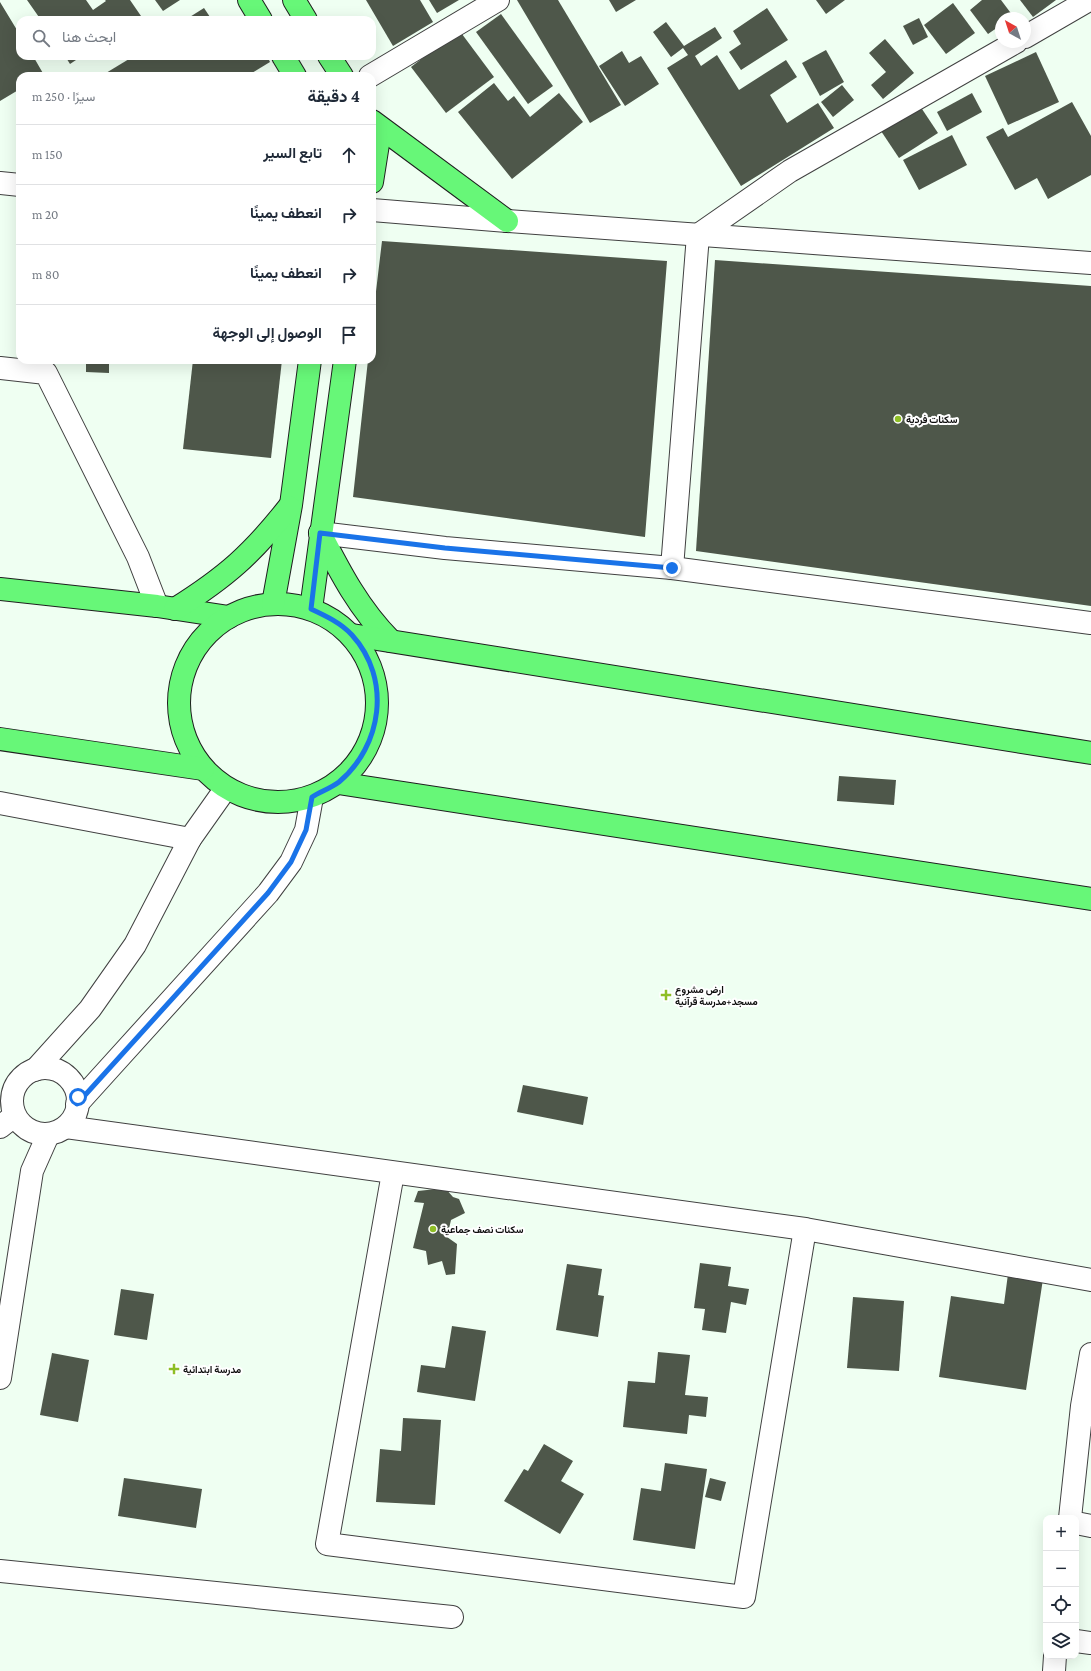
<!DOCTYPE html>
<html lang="ar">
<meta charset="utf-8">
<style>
body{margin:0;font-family:"Crimson Pro",Vazirmatn,serif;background:#f6f6f7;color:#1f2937;direction:rtl}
.controls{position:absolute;right:12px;bottom:12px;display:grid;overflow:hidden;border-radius:8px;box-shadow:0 4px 16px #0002}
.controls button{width:36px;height:36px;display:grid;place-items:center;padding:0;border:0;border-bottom:1px solid #e0e1e3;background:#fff;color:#1f2937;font:20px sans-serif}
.compass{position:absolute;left:995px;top:12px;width:36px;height:36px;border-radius:50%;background:#fff;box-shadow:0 4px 16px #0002;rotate:321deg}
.stop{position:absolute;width:12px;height:12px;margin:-9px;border:3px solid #1a73e8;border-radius:50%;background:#fff}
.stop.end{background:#1a73e8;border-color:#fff;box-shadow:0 1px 4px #0008}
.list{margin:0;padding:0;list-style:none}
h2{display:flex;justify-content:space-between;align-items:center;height:52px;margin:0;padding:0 16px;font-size:17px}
h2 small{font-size:13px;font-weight:400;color:#747a83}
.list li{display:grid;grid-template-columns:26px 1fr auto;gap:12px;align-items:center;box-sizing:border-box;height:60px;padding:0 16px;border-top:1px solid #e0e1e3}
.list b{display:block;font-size:15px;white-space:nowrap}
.list em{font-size:13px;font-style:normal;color:#747a83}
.icon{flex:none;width:22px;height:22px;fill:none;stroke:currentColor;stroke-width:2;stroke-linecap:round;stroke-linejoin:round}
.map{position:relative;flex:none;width:1091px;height:1671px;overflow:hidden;direction:ltr}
.search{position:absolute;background:#fff;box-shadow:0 4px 16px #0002;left:16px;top:16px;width:360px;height:44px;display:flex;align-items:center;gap:10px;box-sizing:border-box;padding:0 14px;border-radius:12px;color:#747a83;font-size:15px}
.panel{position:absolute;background:#fff;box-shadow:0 4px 16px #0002;left:16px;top:72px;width:360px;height:292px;border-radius:12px;direction:rtl}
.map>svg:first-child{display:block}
</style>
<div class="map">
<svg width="1091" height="1671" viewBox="0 0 1091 1671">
<rect width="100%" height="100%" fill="#effff2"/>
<!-- building -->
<g fill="#4e574a">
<path d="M27,0H86L93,10L106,1L105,0H130L141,16L135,20H41Z"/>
<path d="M155,0H180L163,11Z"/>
<path d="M366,0H420L433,22L393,46Z"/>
<path d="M429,0H459L437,13Z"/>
<path d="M517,0H558L621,105L590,123Z"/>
<path d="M609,0H636L616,12Z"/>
<path d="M816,0H845L826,14Z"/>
<path d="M982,0H1001L1013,16L1010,18H1001V25L988,34L970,10Z"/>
<path d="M1020,0H1056L1033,17Z"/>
<path d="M0,2L20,35V56H33L44,75L20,76V89L0,101Z"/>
<path d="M953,3L975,33L946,54L924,25Z"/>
<path d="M204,8L212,20H185Z"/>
<path d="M767,8L788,40L741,70L729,52L741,44L733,31Z"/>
<path d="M501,14L553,86L528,104L476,32Z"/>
<path d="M919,18L928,37L913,45L903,26Z"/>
<path d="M666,22L684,46L715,27L722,38L695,56L701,66L717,55L739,90L786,60L797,77L770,95L787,123L818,103L834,128L741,186L667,68L688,55L683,48L671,57L653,32Z"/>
<path d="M459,30L494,77L446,113L411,67Z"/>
<path d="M885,39L914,73L883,99L871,85L886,72L869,53Z"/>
<path d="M826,50L844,82L820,96L802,63Z"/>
<path d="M622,51L629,63L641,56L659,84L625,106L599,66Z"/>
<path d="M1036,52L1059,102L1008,125L985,76Z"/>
<path d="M65,56H82L70,64Z"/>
<path d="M134,56H267L270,62L247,76H101Z"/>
<path d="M494,83L508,101L514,96L530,117L559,93L583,122L512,179L458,112Z"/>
<path d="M842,85L854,100L833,117L821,102Z"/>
<path d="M972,93L982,112L947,131L937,112Z"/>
<path d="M1072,102L1091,136V175L1048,199L1037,178L1015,190L986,137L1003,128L1008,137Z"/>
<path d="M918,103L938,133L899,158L879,128Z"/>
<path d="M952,135L967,165L919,190L903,160Z"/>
<path d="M382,241L667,261L645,537L353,497L368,360H372V325Z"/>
<path d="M715,260L1091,286V606L696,551Z"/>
<path d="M86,360H109V373L86,372Z"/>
<path d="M193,360H282L271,458L183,449Z"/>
<path d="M839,776L896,780L894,805L837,801Z"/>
<path d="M523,1085L588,1097L583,1125L517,1112Z"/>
<path d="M445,1188L453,1197L459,1199L465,1213L451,1220L447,1237L457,1244L455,1274L446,1275L442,1261L428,1265L426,1251L413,1248L424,1203L414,1202L418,1191Z"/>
<path d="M700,1263L731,1267L728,1286L749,1289L746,1305L731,1302L726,1333L702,1330L705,1309L694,1308Z"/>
<path d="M567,1264L602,1269L598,1295L604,1296L598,1337L556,1330Z"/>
<path d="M1008,1274L1043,1279L1026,1390L939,1377L951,1296L1004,1304Z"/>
<path d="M121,1289L154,1294L147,1340L114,1335Z"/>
<path d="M853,1297L904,1301L899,1371L847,1368Z"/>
<path d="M452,1326L486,1331L475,1401L417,1392L421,1365L445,1368Z"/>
<path d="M658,1352L690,1355L685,1395L708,1397L706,1417L689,1415L687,1434L623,1427L628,1381L655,1383Z"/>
<path d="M52,1353L89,1360L78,1422L40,1415Z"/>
<path d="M403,1418L441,1420L435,1505L376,1502L380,1449L401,1451Z"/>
<path d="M544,1444L573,1461L561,1481L584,1494L560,1534L504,1501L524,1469L528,1471Z"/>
<path d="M665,1463L707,1469L695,1549L633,1540L641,1488L661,1491Z"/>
<path d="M124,1478L202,1489L196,1528L118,1516Z"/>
<path d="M710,1478L726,1482L721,1501L705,1497Z"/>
</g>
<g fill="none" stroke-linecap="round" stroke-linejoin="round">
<defs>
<g id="minor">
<path d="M1025,37L1089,0"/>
<path d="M370,76L498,0"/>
<path d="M0,183L20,185"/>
<path d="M372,210L507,221L1091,263"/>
<path d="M0,368L46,373L138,557L157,606"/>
<path d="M320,533L445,548L672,568L1091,623"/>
<path d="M672,568L698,235L790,171L1016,42"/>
<path d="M0,803L190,839"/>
<circle cx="45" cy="1101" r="33"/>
<path d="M35,1070L90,1009L135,945L190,839L226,788"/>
<path d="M77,1104L268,893L291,862L306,830L312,797"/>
<path d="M0,1127L14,1116"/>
<path d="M66,1127L805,1229L1091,1280"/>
<path d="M393,1173L327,1544L744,1597L805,1229"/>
<path d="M0,1378L32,1171L48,1135"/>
<path d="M1070,1518L1082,1406L1091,1354"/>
<path d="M1076,1523L1091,1526"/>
<path d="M0,1571L452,1617"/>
<path d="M1076,1641L1091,1643"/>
<path d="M1054,1671L1055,1656"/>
</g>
<g id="major">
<path d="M249,0L261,20"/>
<path d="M294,0L306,20"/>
<path d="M283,56L295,76"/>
<path d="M329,56L342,76"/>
<path d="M372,121L507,221"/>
<path d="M372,122L378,144L372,182"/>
<path d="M320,533C340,572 359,609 391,641"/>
<path d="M0,589L157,606L229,617"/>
<circle cx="278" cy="703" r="99"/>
<path d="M273,604L291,505L310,360"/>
<path d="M175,609C226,577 252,554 289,507"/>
<path d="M311,609L345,360"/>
<path d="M352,635L1091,753"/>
<path d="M0,739L203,769"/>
<path d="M338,783L1091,899"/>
</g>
</defs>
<!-- minor casing -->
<use href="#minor" stroke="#414141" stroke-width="24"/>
<!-- major casing -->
<use href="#major" stroke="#1f1f1f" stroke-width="24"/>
<!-- minor -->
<use href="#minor" stroke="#fff" stroke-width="22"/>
<!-- major -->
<use href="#major" stroke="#67f778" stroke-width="22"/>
</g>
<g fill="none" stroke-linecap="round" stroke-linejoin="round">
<!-- route -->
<path stroke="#1a73e8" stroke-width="5" d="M78,1097L77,1104L268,893L291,862L306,830L312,797C320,792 331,788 339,782C382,746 392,679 352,635C341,623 326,616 311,609L320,533L445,548L672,568"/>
</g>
<!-- markers -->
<g fill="#8ebe26" stroke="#fff" stroke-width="1.5">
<circle cx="898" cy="419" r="4"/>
<path d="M664 989h4v4h4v4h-4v4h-4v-4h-4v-4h4z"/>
<circle cx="433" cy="1229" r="4"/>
<path d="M172 1363h4v4h4v4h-4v4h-4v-4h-4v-4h4z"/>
</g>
<g text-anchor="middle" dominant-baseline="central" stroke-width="4" stroke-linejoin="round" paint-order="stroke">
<!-- poi labels -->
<g font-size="10" font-weight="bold" fill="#0e0e0e" stroke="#fff" text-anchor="start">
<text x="906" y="419">سكنات فردية</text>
<text x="675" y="989">ارض مشروع<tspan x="675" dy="12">مسجد+مدرسة قرآنية</tspan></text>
<text x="441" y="1229">سكنات نصف جماعية</text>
<text x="183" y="1369">مدرسة ابتدائية</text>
</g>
</g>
</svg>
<div class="controls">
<button>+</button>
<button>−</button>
<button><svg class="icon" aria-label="locate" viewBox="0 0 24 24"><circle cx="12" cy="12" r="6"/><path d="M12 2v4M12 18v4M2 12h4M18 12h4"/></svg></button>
<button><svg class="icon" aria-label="layers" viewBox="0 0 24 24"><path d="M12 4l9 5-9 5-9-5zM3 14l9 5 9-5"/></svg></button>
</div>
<svg class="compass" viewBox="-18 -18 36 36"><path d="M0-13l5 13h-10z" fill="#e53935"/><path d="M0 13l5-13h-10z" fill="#747a83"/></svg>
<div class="stop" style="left:78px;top:1097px"></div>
<div class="stop end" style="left:672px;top:568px"></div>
<div class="search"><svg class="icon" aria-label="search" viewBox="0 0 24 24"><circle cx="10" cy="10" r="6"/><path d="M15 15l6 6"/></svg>ابحث هنا</div>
<section class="panel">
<h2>4 دقيقة<small>سيرًا · 250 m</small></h2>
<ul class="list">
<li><svg class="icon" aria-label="ahead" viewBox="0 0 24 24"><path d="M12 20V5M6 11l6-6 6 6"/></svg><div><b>تابع السير</b></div><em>150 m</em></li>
<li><svg class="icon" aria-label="right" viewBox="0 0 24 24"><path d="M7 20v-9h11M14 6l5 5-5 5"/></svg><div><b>انعطف يمينًا</b></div><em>20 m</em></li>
<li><svg class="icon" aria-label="right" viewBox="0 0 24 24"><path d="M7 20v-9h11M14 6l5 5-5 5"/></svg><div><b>انعطف يمينًا</b></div><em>80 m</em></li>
<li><svg class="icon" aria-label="arrive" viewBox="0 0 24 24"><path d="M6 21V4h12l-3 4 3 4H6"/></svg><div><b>الوصول إلى الوجهة</b></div></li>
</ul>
</section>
</div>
